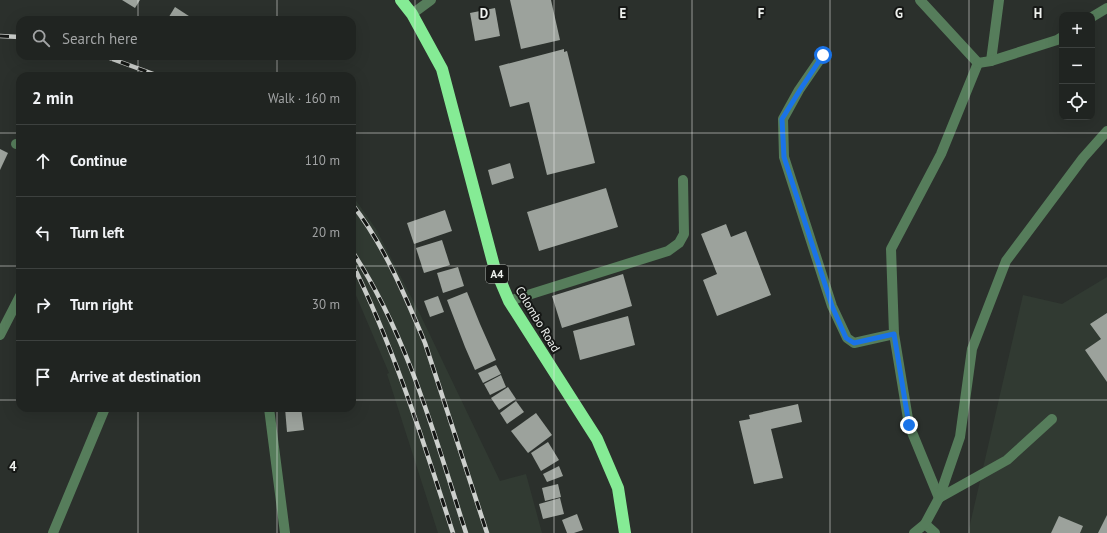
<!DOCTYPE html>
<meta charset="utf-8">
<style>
body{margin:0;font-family:"PT Sans",sans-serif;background:#282c2a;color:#f1f3f6}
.controls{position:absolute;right:12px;top:12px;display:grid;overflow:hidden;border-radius:8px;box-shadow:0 4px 16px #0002}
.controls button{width:36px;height:36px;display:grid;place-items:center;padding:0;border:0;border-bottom:1px solid #3d413f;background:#202421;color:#f1f3f6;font:20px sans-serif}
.stop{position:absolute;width:12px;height:12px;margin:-9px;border:3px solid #1a73e8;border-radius:50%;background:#fff}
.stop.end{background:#1a73e8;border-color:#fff;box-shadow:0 1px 4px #0008}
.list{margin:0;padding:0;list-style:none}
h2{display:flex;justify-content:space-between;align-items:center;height:52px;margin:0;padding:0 16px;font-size:17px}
h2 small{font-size:13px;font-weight:400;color:#a2a4a5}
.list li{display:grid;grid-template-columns:26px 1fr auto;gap:12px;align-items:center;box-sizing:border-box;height:72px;padding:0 16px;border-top:1px solid #3d413f}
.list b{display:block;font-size:15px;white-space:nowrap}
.list em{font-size:13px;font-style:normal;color:#a2a4a5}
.icon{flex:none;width:22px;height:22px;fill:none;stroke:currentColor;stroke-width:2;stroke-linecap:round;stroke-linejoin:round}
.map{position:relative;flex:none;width:1107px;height:533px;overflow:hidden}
.search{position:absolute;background:#202421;box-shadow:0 4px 16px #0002;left:16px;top:16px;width:340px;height:44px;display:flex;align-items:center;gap:10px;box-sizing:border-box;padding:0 14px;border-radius:12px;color:#a2a4a5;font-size:15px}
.panel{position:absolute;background:#202421;box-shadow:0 4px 16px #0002;left:16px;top:72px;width:340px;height:340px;border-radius:12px}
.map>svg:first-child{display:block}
</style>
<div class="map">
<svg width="1107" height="533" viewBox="0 0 1107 533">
<rect width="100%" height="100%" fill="#2b302c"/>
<!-- built -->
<g fill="#313a32">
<path d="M352,195L376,229L419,312L500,481L526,474L542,533H438L387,374L389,373L352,286Z"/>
<path d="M1107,277V533H968L1023,295L1062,304Z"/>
</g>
<!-- building -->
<g fill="#9ca29c">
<path d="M122,0H140L135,8Z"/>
<path d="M510,0H551L560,40L521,49Z"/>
<path d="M175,7L195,20H167Z"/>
<path d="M495,8L500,36L475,41L470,13Z"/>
<path d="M564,49V52L567,51L595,163L547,175L529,102L510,107L499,66Z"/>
<path d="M0,149L8,153L0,170Z"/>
<path d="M510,163L514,178L492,185L488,170Z"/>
<path d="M606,188L618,227L539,251L527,212Z"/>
<path d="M445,210L452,231L414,244L407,223Z"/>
<path d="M726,224L731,237L746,231L771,295L717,316L703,280L717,274L701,234Z"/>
<path d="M442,240L450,265L424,273L416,248Z"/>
<path d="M458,267L464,286L443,293L437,273Z"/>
<path d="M623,274L632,306L562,328L552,296Z"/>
<path d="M467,292L480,324L496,360L475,370L465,347L447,300Z"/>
<path d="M438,296L444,312L430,317L424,301Z"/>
<path d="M1107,313V382L1085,350L1101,339L1090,324Z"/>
<path d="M628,316L635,345L580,360L573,331Z"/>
<path d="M496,365L501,374L483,383L478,373Z"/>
<path d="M501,375L506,387L490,395L484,384Z"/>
<path d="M508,387L516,399L499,410L491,398Z"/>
<path d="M516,401L524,412L507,424L500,413Z"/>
<path d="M798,404L802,422L771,429L783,478L754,484L739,421L750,419L749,415Z"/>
<path d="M285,408H301L304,430L287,432Z"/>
<path d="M536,413L552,435L528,453L511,431Z"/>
<path d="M548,442L559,460L541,471L531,453Z"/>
<path d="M559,466L563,476L547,482L543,474Z"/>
<path d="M558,484L561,497L545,501L542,488Z"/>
<path d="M560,498L564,514L543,519L539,504Z"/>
<path d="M577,514L583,530L574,533H567L562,520Z"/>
<path d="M1107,515V533H1098Z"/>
<path d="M1059,516L1083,526L1080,533H1051Z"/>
</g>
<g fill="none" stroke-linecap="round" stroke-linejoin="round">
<!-- minor -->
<g stroke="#567d5b" stroke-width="10">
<path d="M920,0L978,63L941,154L891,249L894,334L909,425L939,498"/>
<path d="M412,14L431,0"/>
<path d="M1092,17L1107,8"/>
<path d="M823,55L799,90L783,119L784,157L832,306L847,338L854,343L894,334"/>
<path d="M991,61L999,0"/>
<path d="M978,63L991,61L1057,40L1062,37"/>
<path d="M16,144L20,145"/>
<path d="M509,301L668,251L679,243L684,234L683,180"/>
<path d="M0,335L20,296"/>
<path d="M269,408L285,533"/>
<path d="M939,498L1007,460L1052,419"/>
<path d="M925,524L935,533"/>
<path d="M53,533L105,408"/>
<path d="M914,533L925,524L939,498L960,437L972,349L1006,261L1083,158L1107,131"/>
</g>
<!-- highway -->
<path stroke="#85eb95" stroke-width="12" d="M401,0L412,14L442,69L494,266L509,301L597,439L618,488L625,533"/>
<defs>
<g id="rail">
<path d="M0,36L20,37"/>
<path d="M104,56L159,76"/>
<path d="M352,204C384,245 405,295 425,343L487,533"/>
<path d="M352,251C408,336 435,437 466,533"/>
<path d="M352,263C395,350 423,441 453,533"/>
</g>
</defs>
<!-- rail casing -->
<use href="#rail" stroke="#cccfcc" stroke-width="4.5"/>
<!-- rail -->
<use href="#rail" stroke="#151715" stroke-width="3" stroke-dasharray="9" stroke-linecap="butt"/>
</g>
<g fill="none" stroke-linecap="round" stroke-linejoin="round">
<!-- route -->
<path stroke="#1a73e8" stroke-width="5" d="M823,55L800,90L782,119L784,157L832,306L846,338L854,343L894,334L909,425"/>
</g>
<!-- grid -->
<path fill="none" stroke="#eef1ee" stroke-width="1" stroke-opacity="0.55" d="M138,0V20M277,0V20M415,0V533M554,0V533M692,0V533M830,0V533M969,0V533M138,56V76M277,56V76M0,133H20M352,133H1107M0,266H20M352,266H1107M0,400H20M352,400H1107M138,408V533M277,408V533"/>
<g text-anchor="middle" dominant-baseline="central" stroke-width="4" stroke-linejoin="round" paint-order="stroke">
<!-- shield labels -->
<rect fill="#151715" stroke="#adb0ad" stroke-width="1" x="486" y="265" width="22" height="18" rx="3"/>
<g font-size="11" font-weight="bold" fill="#eef1ee">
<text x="497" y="274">A4</text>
</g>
<!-- street labels -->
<g font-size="12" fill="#eef1ee" stroke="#151715">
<text transform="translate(538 319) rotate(59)">Colombo Road</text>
</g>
</g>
<g font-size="13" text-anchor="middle" font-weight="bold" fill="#eef1ee" stroke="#151715" stroke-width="4" stroke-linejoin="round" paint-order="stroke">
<text x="484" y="18">D</text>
<text x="623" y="18">E</text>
<text x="761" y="18">F</text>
<text x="899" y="18">G</text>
<text x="1038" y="18">H</text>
<text x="13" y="471">4</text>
</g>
</svg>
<div class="controls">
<button>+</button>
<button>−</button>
<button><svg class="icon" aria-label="locate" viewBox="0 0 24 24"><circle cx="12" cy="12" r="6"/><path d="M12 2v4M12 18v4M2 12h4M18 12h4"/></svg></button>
</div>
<div class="stop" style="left:823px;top:55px"></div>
<div class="stop end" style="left:909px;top:425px"></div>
<div class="search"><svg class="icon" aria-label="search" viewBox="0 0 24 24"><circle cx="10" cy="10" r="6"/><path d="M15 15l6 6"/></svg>Search here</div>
<section class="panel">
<h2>2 min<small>Walk · 160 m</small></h2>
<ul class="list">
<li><svg class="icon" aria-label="ahead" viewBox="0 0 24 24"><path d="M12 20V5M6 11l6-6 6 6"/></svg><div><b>Continue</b></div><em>110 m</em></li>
<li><svg class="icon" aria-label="left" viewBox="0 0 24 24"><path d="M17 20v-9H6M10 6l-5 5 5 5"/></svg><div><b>Turn left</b></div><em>20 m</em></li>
<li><svg class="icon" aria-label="right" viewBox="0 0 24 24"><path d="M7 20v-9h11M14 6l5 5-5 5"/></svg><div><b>Turn right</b></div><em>30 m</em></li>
<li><svg class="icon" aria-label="arrive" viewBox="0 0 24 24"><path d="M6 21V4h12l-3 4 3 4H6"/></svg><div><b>Arrive at destination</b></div></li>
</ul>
</section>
</div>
